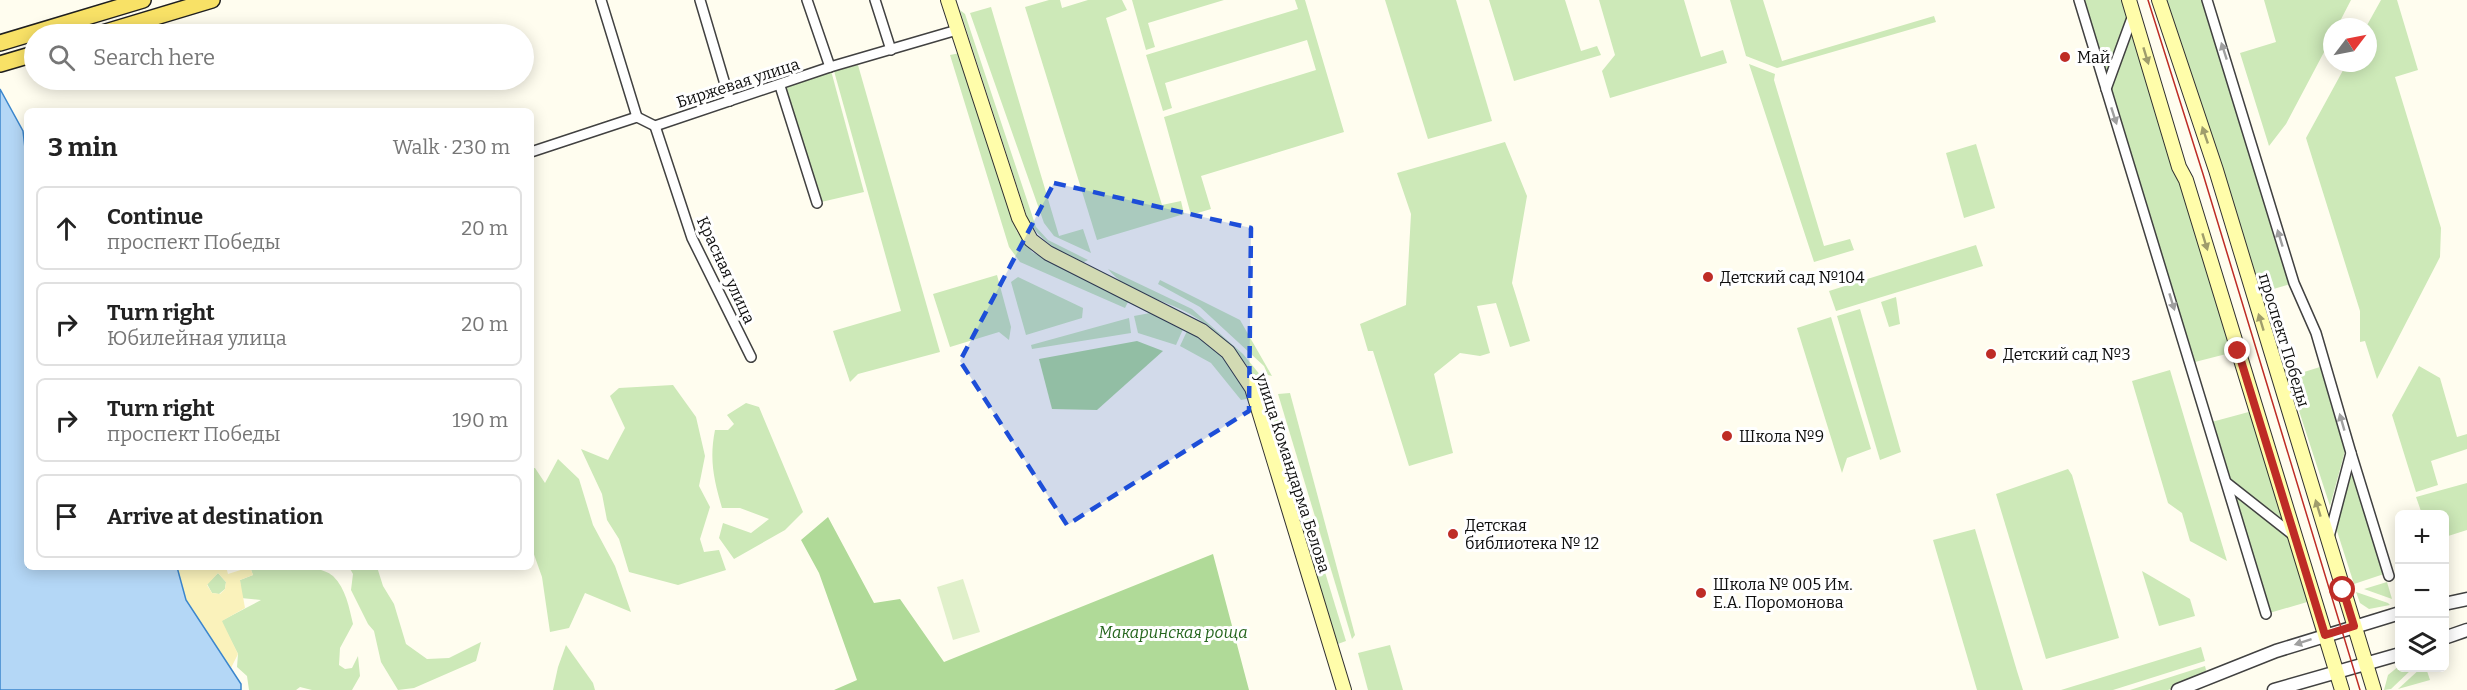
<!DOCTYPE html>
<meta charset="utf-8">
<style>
body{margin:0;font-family:Bitter,serif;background:#f6f6f6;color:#222}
.controls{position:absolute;right:18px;bottom:18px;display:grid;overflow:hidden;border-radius:9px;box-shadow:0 3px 15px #0003}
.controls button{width:54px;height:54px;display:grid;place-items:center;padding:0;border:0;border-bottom:2px solid #e0e0e0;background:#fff;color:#222;font:30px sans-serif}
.compass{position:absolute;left:2323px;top:18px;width:54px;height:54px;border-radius:50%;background:#fff;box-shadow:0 3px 15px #0003;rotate:58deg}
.stop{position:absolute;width:18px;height:18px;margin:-14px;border:4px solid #be2c26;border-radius:50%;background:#fff}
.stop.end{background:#be2c26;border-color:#fff;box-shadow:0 2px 6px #0008}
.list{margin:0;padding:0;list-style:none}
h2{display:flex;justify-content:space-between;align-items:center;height:78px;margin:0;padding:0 24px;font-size:26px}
h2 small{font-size:20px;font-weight:400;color:#767676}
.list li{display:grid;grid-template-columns:39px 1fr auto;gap:18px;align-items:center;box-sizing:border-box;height:84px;margin:0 12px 12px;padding:0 12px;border:2px solid #e0e0e0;border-radius:9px}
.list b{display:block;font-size:22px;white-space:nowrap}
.list p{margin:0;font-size:20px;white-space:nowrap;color:#767676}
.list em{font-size:20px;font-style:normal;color:#767676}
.icon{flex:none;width:33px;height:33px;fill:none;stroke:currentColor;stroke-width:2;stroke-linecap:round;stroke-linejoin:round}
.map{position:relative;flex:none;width:2467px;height:690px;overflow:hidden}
.search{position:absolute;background:#fff;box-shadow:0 3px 15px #0003;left:24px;top:24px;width:510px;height:66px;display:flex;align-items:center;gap:15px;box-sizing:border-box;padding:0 21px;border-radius:33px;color:#767676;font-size:22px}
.panel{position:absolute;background:#fff;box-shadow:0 3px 15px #0003;left:24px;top:108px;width:510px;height:462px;border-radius:9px}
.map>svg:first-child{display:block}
</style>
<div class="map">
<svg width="2467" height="690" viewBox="0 0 2467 690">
<rect width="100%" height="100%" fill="#fffdef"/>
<!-- green -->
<g fill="#cde9b8">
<path d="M1049,0H1060L1062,8L1088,0H1122L1127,10L1106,18L1162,205L1181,201L1184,214L1097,240L1025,7Z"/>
<path d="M1132,0H1224L1148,23L1155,47L1146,50Z"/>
<path d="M1295,0H1305L1344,132L1201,176L1211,209L1191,215L1164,117L1316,70L1307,40L1165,83L1172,108L1163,111L1146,55L1298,9Z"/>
<path d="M1385,0H1456L1492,121L1428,139Z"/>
<path d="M1489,0H1565L1581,51L1597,46L1601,55L1514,81Z"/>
<path d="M1599,0H1684L1701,57L1723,50L1727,63L1610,98L1602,71L1615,55Z"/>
<path d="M1730,0H1763L1782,61L1934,16L1936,22L1777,68L1746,56Z"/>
<path d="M2079,0H2129L2238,351L2191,363Z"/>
<path d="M2159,0H2206L2294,283L2253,295Z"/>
<path d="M2264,0H2351L2337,27H2332V37L2286,124L2269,146L2240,53L2276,42Z"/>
<path d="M2381,0H2397L2418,70L2395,77L2441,228L2440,257L2377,379L2365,341L2360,342V311L2306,138L2347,63H2368L2366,27Z"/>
<path d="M991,7L1059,236L1083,229L1091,253L1054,236L1044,223L970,13Z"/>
<path d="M960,10L965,14L1036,227L1048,240L1088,260L1082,263C1058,250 1042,243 1028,220Z"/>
<path d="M960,53L1017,232L1032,252L1129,300L1125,308L1020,262L1009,247L950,55Z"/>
<path d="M1749,64L1775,74L1774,80L1824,246L1850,239L1854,250L1814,262Z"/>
<path d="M858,65L940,352L858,374L850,382L833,331L901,311L834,71Z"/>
<path d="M830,67L864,192L817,203L780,86Z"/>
<path d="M1505,142L1527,196L1512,283L1530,341L1510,347L1496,303L1477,306L1490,353L1480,356L1460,353L1434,374L1453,453L1409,466L1373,351H1368L1360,324L1406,305L1411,214L1397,173Z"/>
<path d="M1976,144L1995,208L1964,218L1946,153Z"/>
<path d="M1976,245L1983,266L1836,311L1829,291Z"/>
<path d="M1108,269L1192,309L1243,354L1261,376L1253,375C1237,350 1216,329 1190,314C1163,299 1127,293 1108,269Z"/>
<path d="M997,275L1011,327L1009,340L999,332L950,347L933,294Z"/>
<path d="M1018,277L1083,308L1082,318L1026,335L1011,282Z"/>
<path d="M1160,280L1240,320L1272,376L1268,375L1264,366L1200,307L1158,284Z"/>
<path d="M1896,297L1900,324L1889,327L1881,302Z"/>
<path d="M1860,309L1901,452L1880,460L1837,316Z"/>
<path d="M1150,313L1160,314L1184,327L1176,345L1138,333L1134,316Z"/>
<path d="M1831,317L1871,449L1847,458L1842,473L1797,328Z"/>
<path d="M1129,318L1131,333L1032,349L1031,345Z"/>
<path d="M1187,331C1223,351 1232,362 1251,398L1241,400L1211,363L1180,346Z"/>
<path d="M2419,366L2440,378L2457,437L2467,434V449L2431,461L2438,485L2416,492L2392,415Z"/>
<path d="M2320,367L2345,451L2330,506L2288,377Z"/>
<path d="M2170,370L2227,561L2190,541L2182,513L2168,503L2132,381Z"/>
<path d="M673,385L696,417L705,456L699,486L710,507L700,539L704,552L719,550L726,570L678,585L629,572L619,539L607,520L602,494L581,449L608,460L625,428L610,396L619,388Z"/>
<path d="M1290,393L1355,635L1352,639L1278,394Z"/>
<path d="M1271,395L1346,641L1335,645L1258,399Z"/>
<path d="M746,403L759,407L803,512L785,530L734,559L719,538L723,523L751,533L769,519L740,508H722C714,480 709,460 715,430H728L734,424L727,415Z"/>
<path d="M2256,410L2314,600L2266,614L2208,423Z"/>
<path d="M558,459L579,479L593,525L615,566L631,612L585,593L569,628L550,632L542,577L531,546V468H535L545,483Z"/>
<path d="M2068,469L2072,475L2119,638L2046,659L1996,494Z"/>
<path d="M2353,474L2384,574L2354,584L2336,528L2350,478Z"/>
<path d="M2467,483V530L2445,537L2444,514H2422L2416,497Z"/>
<path d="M1975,529L2017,671L2023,690H1977L1933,540Z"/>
<path d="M250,567C270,567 318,562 333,576C346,589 349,607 353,624L340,648L339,665L345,669L352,668L358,656L360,676L352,690H312L300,687L296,690H249L247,676L237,667L238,654L221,621L261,600L241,598L240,580L253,575Z"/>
<path d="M349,567H377L383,586L394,604L406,644L427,659L449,658L481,642L476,661L414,688L398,690L381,662L374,631L368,624L351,590L353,574Z"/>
<path d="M2142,571L2190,599L2195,616L2159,626Z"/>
<path d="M218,573L226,582L225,589L219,594L212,593L207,584Z"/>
<path d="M2387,582L2392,599L2364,589Z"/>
<path d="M2356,592L2388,603L2390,605L2369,609L2360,603Z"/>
<path d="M566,645L593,683L595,690H553L558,667Z"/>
<path d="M1390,645L1403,690H1368L1358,653Z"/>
<path d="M2201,647L2205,661L2113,690H2061Z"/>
<path d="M2205,666L2207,674L2168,690H2130Z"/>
<path d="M2399,666L2413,668L2391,689L2384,690L2388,675Z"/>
<path d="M2421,668H2426L2430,680L2398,689Z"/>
</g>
<!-- forest -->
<g fill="#b0da98">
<path d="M1137,341L1163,351L1097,410L1052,409L1039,359Z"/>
<path d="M828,517L874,603L900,599L944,662L1213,554L1249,690H834L857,680L819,573L801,540Z"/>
</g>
<!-- sand -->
<path fill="#faf2bb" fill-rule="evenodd" d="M177,567H226L228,574L250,567L253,575L240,580L245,608L222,621L238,654L231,668L186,600ZM218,573L226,582L225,589L220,594L212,593L207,585Z"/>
<!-- pitch -->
<path fill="#e0f0ca" d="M963,579L980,632L953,640L937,587Z"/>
<!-- water -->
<path fill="#b4d7f6" stroke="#3b86cd" stroke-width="1.5" d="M0,89L23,131L27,166V567H177L186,600L241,684V690H0Z"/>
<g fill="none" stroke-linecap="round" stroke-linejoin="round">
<defs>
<g id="minor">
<path d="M601,0L637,117"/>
<path d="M700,0L730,101"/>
<path d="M807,0L830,67"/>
<path d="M875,0L891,50"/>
<path d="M2079,0L2266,614"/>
<path d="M2207,0L2294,283L2316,333L2351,453L2329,537"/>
<path d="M780,86L817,203"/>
<path d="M2106,89L2133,15"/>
<path d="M655,126L692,238L751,357"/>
<path d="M531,152L637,117L655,126L830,67L957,30"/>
<path d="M2351,453L2389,576"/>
<path d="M2227,483L2293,535"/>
</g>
<g id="tertiary">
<path d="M2444,604L2467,599"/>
<path d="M2444,638L2467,630"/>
<path d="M2178,690L2276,651L2400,613"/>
<path d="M2274,690L2400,654"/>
</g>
<g id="secondary">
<path d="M948,0L1019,218L1031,240L1048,253L1202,331L1228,352L1252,388L1344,690"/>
<path d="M2129,0L2179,167L2186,180L2342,690"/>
<path d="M2159,0L2216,170L2374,690"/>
</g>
<g id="primary">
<path d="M99,34L212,0"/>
<path d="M0,43L143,0"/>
<path d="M0,64L34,54"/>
</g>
</defs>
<!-- minor casing -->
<use href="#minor" stroke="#414141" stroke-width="12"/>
<!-- tertiary casing -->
<use href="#tertiary" stroke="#414141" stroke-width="15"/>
<!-- secondary casing -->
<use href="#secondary" stroke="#303030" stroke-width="16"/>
<!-- primary casing -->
<use href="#primary" stroke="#1f1f1f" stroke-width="18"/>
<!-- minor -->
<use href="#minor" stroke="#fff" stroke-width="9"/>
<!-- tertiary -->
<use href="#tertiary" stroke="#fff" stroke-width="12"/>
<!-- secondary -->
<use href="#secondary" stroke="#fffdaa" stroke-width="14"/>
<!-- primary -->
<use href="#primary" stroke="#f8e166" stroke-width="15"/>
<!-- tram -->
<path stroke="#be2c26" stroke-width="1.5" d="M2148,0L2203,174L2360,690"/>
</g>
<!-- one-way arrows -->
<defs><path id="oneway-solid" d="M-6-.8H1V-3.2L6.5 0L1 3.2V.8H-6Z" transform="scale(1.5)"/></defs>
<g fill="#9f9f9f">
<use href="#oneway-solid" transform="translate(2224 51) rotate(-108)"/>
<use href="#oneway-solid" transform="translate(2114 116) rotate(72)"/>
<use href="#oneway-solid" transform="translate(2280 238) rotate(-107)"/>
<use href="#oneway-solid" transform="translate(2172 302) rotate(73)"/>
<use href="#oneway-solid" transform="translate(2342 422) rotate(-106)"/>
<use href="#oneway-solid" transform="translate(2303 642) rotate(162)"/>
</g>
<g fill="#9f9d6c">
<use href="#oneway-solid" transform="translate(2146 56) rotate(73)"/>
<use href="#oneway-solid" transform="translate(2205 135) rotate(-109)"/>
<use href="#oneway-solid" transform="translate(2205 242) rotate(73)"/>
<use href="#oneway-solid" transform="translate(2261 322) rotate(-107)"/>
<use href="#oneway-solid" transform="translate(2318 508) rotate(-107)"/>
</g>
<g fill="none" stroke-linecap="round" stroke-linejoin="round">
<!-- route -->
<path stroke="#be2c26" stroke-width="8" d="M2238,351L2325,635L2354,626L2343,590"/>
</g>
<!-- marked area -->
<path fill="#1d4ed8" fill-opacity="0.2" stroke="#1d4ed8" stroke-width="4.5" stroke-dasharray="12 8" stroke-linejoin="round" d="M1054,183L1251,228L1249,411L1067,525L960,361Z"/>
<!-- markers -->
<g fill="#be2c26" stroke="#fff" stroke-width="2">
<circle cx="2065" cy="57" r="6"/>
<circle cx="1708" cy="277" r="6"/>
<circle cx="1991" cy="354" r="6"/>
<circle cx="1727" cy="436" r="6"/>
<circle cx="1453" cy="534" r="6"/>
<circle cx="1701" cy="593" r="6"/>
</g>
<g text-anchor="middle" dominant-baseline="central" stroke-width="6" stroke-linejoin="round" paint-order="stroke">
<!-- poi labels -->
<g font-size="16" fill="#0e0e0e" stroke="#fff" text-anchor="start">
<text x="2077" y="57">Май</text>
<text x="1720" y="277">Детский сад №104</text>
<text x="2003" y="354">Детский сад №3</text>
<text x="1739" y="436">Школа №9</text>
<text x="1465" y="525">Детская<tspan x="1465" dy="18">библиотека № 12</tspan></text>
<text x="1713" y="584">Школа № 005 Им.<tspan x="1713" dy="18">Е.А. Поромонова</tspan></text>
</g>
<!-- street labels -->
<g font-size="16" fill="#0e0e0e" stroke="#fff">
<text transform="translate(738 83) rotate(-18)">Биржевая улица</text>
<text transform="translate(726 270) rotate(65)">Красная улица</text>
<text transform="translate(2284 340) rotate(73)">проспект Победы</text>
<text transform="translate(1293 473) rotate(72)">улица Командарма Белова</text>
</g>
<!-- park labels -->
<g font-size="16" font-style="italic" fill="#26661e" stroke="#fff">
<text x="1173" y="632">Макаринская роща</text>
</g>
</g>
</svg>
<div class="controls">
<button>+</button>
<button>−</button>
<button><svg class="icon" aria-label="layers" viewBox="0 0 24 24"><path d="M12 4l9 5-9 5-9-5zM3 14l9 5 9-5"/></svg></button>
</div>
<svg class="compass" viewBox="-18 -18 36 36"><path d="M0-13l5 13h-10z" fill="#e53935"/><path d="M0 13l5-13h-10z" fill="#767676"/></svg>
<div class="stop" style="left:2343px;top:590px"></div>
<div class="stop end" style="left:2238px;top:351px"></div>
<div class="search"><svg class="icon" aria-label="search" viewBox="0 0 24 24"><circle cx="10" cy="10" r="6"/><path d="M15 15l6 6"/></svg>Search here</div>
<section class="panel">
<h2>3 min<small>Walk · 230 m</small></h2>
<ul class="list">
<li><svg class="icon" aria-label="ahead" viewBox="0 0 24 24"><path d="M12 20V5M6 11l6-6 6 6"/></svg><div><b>Continue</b><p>проспект Победы</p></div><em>20 m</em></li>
<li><svg class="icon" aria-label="right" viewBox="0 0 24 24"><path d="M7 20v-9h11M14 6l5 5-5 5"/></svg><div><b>Turn right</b><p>Юбилейная улица</p></div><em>20 m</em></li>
<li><svg class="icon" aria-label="right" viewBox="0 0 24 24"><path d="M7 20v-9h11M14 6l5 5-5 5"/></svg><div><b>Turn right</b><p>проспект Победы</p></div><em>190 m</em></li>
<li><svg class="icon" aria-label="arrive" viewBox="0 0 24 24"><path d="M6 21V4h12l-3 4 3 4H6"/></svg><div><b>Arrive at destination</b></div></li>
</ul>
</section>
</div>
